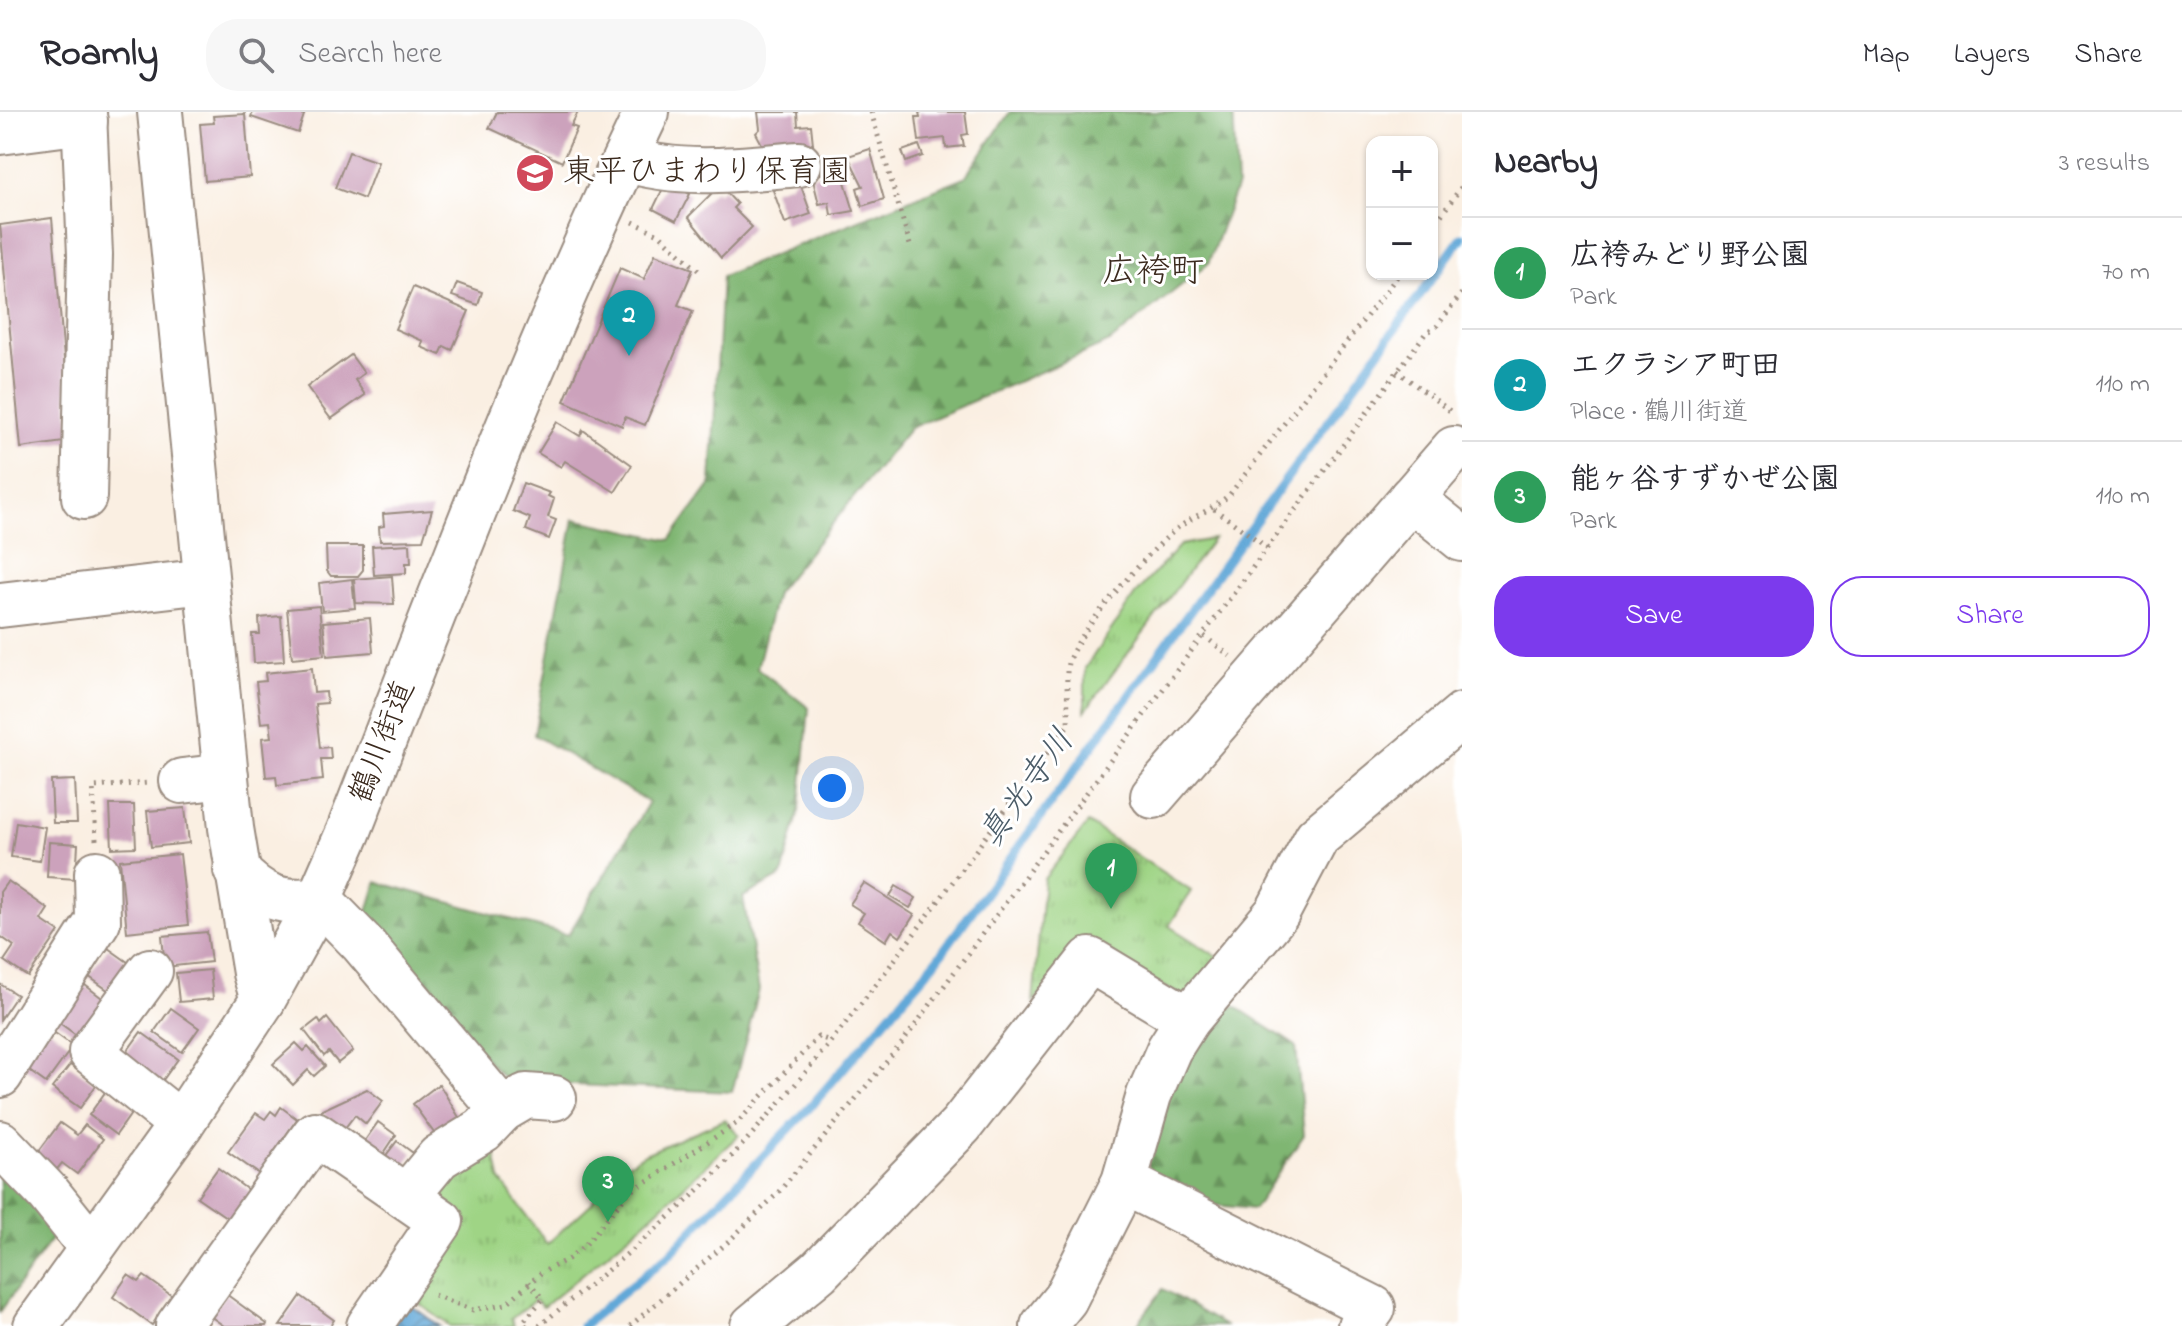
<!DOCTYPE html>
<meta charset="utf-8">
<style>
body{margin:0;font-family:"Indie Flower","Klee One",sans-serif;background:#f7f7f7;color:#2b2b33}
.controls{position:absolute;right:24px;top:24px;display:grid;overflow:hidden;border-radius:16px;box-shadow:0 2px 6px #0004}
.controls button{width:72px;height:72px;display:grid;place-items:center;padding:0;border:0;border-bottom:2px solid #e1e1e2;background:#fff;color:#2b2b33;font:40px sans-serif}
.you{position:absolute;left:832px;top:676px;width:28px;height:28px;margin:-20px;border:6px solid #fff;border-radius:50%;background:#1a73e8;box-shadow:0 0 0 12px #1a73e833}
.badge{display:grid;place-items:center;width:52px;height:52px;border-radius:50%;background:#7c3aed;color:#fff;font-size:26px;font-weight:700}
.pin{position:absolute;translate:-50% -66px;filter:drop-shadow(0 2px 4px #0008)}
.pin::after{content:'';position:absolute;top:42px;width:28px;height:24px;background:inherit;clip-path:polygon(0 0,100% 0,50% 100%)}
.list{margin:0;padding:0;list-style:none}
h2{display:flex;justify-content:space-between;align-items:center;height:104px;margin:0;padding:0 32px;font-size:34px}
h2 small{font-size:26px;font-weight:400;color:#7c7c81}
.list li{display:grid;grid-template-columns:52px 1fr auto;gap:24px;align-items:center;box-sizing:border-box;height:112px;padding:0 32px;border-top:2px solid #e1e1e2}
.list b{display:block;font-size:30px;white-space:nowrap}
.list p{margin:0;font-size:26px;white-space:nowrap;color:#7c7c81}
.list em{font-size:26px;font-style:normal;color:#7c7c81}
.actions{display:flex;gap:16px;padding:24px 32px}
.actions a{flex:1;padding:18px 0;border:2px solid #7c3aed;border-radius:32px;text-align:center;font-size:28px;color:#7c3aed}
.actions .main{background:#7c3aed;color:#fff}
.icon{flex:none;width:44px;height:44px;fill:none;stroke:currentColor;stroke-width:2;stroke-linecap:round;stroke-linejoin:round}
.map{position:relative;flex:none;width:1462px;height:1214px;overflow:hidden}
header{display:flex;align-items:center;gap:48px;box-sizing:border-box;height:112px;padding:0 40px;background:#fff;border-bottom:2px solid #e1e1e2}
header strong{font-size:38px}
nav{display:flex;gap:44px;margin-inline-start:auto;font-size:28px}
.search{width:560px;height:72px;background:#f7f7f7;display:flex;align-items:center;gap:20px;box-sizing:border-box;padding:0 28px;border-radius:32px;color:#7c7c81;font-size:30px}
main{display:flex}
aside{flex:1;background:#fff}
.map>svg:first-child{display:block}
</style>
<header>
<strong>Roamly</strong>
<div class="search"><svg class="icon" aria-label="search" viewBox="0 0 24 24"><circle cx="10" cy="10" r="6"/><path d="M15 15l6 6"/></svg>Search here</div>
<nav><a>Map</a><a>Layers</a><a>Share</a></nav>
</header>
<main>
<div class="map">
<svg width="1462" height="1214" viewBox="0 0 1462 1214">
<defs>
<pattern id="forest-firs" width="22" height="20" patternUnits="userSpaceOnUse" patternTransform="scale(2)"><rect width="22" height="20" fill="#7fb672"/><path d="M5 1l3.5 6h-7zM16 11l3.5 6h-7z" fill="#69945d"/></pattern>
<pattern id="park-tufts" width="24" height="20" patternUnits="userSpaceOnUse" patternTransform="scale(2)"><rect width="24" height="20" fill="#9fd485"/><path d="M3 7l-1-3M5 7V3M7 7l1-3M15 17l-1-3M17 17v-4M19 17l1-3" fill="none" stroke="#8ab672"/></pattern>
<pattern id="water-waves" width="16" height="10" patternUnits="userSpaceOnUse" patternTransform="scale(2)"><rect width="16" height="10" fill="#62a8d8"/><path d="M0 5q4-4 8 0t8 0" fill="none" stroke="#5289af"/></pattern>
</defs>
<rect width="100%" height="100%" fill="#fff"/>
<filter id="ink" filterUnits="userSpaceOnUse"><feTurbulence type="fractalNoise" baseFrequency=".0125" numOctaves="2"/><feDisplacementMap in="SourceGraphic" scale="16" xChannelSelector="R" yChannelSelector="G"/><feConvolveMatrix kernelMatrix="1 2 1 2 8 2 1 2 1" color-interpolation-filters="sRGB"/></filter>
<filter id="wash" filterUnits="userSpaceOnUse"><feTurbulence type="fractalNoise" baseFrequency=".006" numOctaves="4" result="noise"/><feDisplacementMap in="SourceGraphic" scale="32" xChannelSelector="R" yChannelSelector="G"/><feGaussianBlur stdDeviation="1.8" result="paint"/><feColorMatrix in="noise" values="0 0 0 0 0 0 0 0 0 0 0 0 0 0 0 0 0 1.4 0 .05"/><feComposite in="paint" operator="in"/></filter>
<g filter="url(#wash)">
<rect width="100%" height="100%" fill="#faefe2"/>
<!-- forest -->
<g fill="url(#forest-firs)" stroke="#5d7048" stroke-width="2">
<path d="M1010,0H1233L1237,73L1208,152L1110,230L910,316L776,481L757,556L809,596L800,695L782,764L743,785L759,878L732,980L507,970L364,812L377,770L568,823L649,690L534,623L574,407L670,428L711,372L722,164L965,65Z"/>
<path d="M1235,894L1296,934L1304,1023L1254,1097L1164,1088L1142,1039L1162,936Z"/>
<path d="M0,1044L61,1113L0,1200Z"/>
<path d="M1163,1177L1225,1214H1136Z"/>
</g>
<!-- park -->
<g fill="url(#park-tufts)" stroke="#6d7f52" stroke-width="2">
<path d="M1213,427L1085,599V556L1137,480L1180,433Z"/>
<path d="M1088,711L1191,779L1169,814L1224,849L1190,888L1088,835L1033,890L1044,767Z"/>
<path d="M725,1007L739,1023L644,1111L543,1195L535,1188L511,1207L514,1214H450L409,1184L438,1094L434,1071L492,1026L500,1067L547,1132L592,1091L605,1065L645,1042Z"/>
</g>
<!-- water -->
<path fill="url(#water-waves)" stroke="#4e697b" stroke-width="2" d="M409,1192L440,1214H392Z"/>
<g fill="none" stroke-linecap="round" stroke-linejoin="round">
<!-- stream -->
<path stroke="#62a8d8" stroke-width="9" d="M582,1214L669,1143L812,993L936,849L1462,125"/>
</g>
<g id="blocks">
<!-- building -->
<g fill="#cca2bc">
<path d="M253,0H305L298,21L251,5Z"/>
<path d="M497,0H578L571,14L577,16L562,50L489,16Z"/>
<path d="M758,0H797L798,14L811,13L813,32L764,36L756,21L760,17Z"/>
<path d="M919,0H965L968,22L962,23L964,34L946,36L945,26L919,29L916,5H920Z"/>
<path d="M245,2L250,65L205,69L200,12L214,11L213,4Z"/>
<path d="M919,33L923,44L906,50L902,39Z"/>
<path d="M870,37L884,87L862,94L857,76L863,74L848,44Z"/>
<path d="M349,40L378,50L364,87L335,76Z"/>
<path d="M838,47L854,99L831,103L829,90L819,92L812,64L822,62L820,49Z"/>
<path d="M797,63L811,102L785,111L773,78L790,72Z"/>
<path d="M666,70L690,82L676,109L653,97Z"/>
<path d="M723,77L737,92L733,96L752,115L721,146L688,105L715,78L718,81Z"/>
<path d="M52,106L71,329L21,336L0,113Z"/>
<path d="M655,142L693,157L678,193L693,199L645,313L625,305L622,314L564,289L620,156L644,167Z"/>
<path d="M457,171L482,180L478,193L452,184Z"/>
<path d="M413,175L469,199L452,238L444,234L440,243L421,235L423,229L395,217Z"/>
<path d="M351,243L364,261L355,268L365,283L331,307L307,275Z"/>
<path d="M557,310L580,324L583,318L632,353L615,380L565,349L561,355L538,341Z"/>
<path d="M523,371L550,381L548,384L554,387L548,405L556,408L549,427L526,418L530,406L513,399Z"/>
<path d="M432,398L423,428L380,429L379,415L384,414L383,402Z"/>
<path d="M410,432L411,451H406V461L374,463L372,434Z"/>
<path d="M326,434H363V458L358,464H331L327,459Z"/>
<path d="M392,464L394,492L356,491L354,467Z"/>
<path d="M352,467L355,496L322,499L319,471Z"/>
<path d="M319,494L324,543L292,546L287,497Z"/>
<path d="M281,504L284,549L254,551L252,522H260L259,506Z"/>
<path d="M370,506L373,540L327,544L323,510Z"/>
<path d="M312,556L314,581L326,580L327,591L315,592L320,636L330,635L331,647H321L323,668L277,673L276,664L266,665L262,626L272,625L270,610L261,611L256,570L266,569L265,561Z"/>
<path d="M75,668L77,711H53L51,669Z"/>
<path d="M110,693H134L136,735L112,736Z"/>
<path d="M185,696L189,731L151,735L147,699Z"/>
<path d="M16,710L45,715L40,749L11,745Z"/>
<path d="M49,730L78,732L76,767L47,765Z"/>
<path d="M180,742L188,813L127,820L120,748Z"/>
<path d="M8,769L48,797L41,808L59,820L28,865L4,849L14,834L0,824V780Z"/>
<path d="M864,771L914,803L900,825L892,819L886,829L858,810L864,801L850,792Z"/>
<path d="M896,774L916,786L910,796L890,784Z"/>
<path d="M207,820L211,850L165,855L162,824Z"/>
<path d="M108,836L132,853L112,881L88,864Z"/>
<path d="M210,858L213,887L179,890L176,861Z"/>
<path d="M81,870L106,889L79,925L54,907Z"/>
<path d="M0,872L17,883L0,908Z"/>
<path d="M171,896L199,916L182,940L154,920Z"/>
<path d="M327,906L353,939L338,951L329,940L324,944L304,918L318,907L321,912Z"/>
<path d="M48,916L73,934L46,971L21,953Z"/>
<path d="M141,920L178,947L160,972L123,945Z"/>
<path d="M296,931L304,939L308,935L325,954L314,964L308,958L293,973L273,952Z"/>
<path d="M70,953L97,972L80,996L52,976Z"/>
<path d="M439,972L460,1007L437,1025L413,992Z"/>
<path d="M367,977L383,989L366,1012L355,1003L344,1017L320,999Z"/>
<path d="M106,979L133,999L116,1023L89,1003Z"/>
<path d="M281,995L297,1007L259,1062L228,1040L256,1001L265,1007L271,999L276,1003Z"/>
<path d="M378,1010L396,1023L382,1044L364,1030Z"/>
<path d="M60,1011L77,1023L85,1013L103,1027L77,1062L62,1051L49,1067L29,1052Z"/>
<path d="M397,1029L413,1041L401,1058L384,1046Z"/>
<path d="M218,1056L252,1081L232,1109L197,1085Z"/>
<path d="M128,1163L139,1170L144,1164L172,1184L152,1213L113,1185Z"/>
<path d="M226,1182L267,1212L266,1214H224L210,1204Z"/>
<path d="M301,1184L334,1208L330,1214H280Z"/>
</g>
</g>
</g>
<g filter="url(#ink)">
<use href="#blocks" fill-opacity="0" stroke="#9a8c80" stroke-width="2"/>
<g fill="none" stroke-linecap="round" stroke-linejoin="round">
<defs>
<g id="minor">
<path d="M160,0L231,716L255,861L263,888"/>
<path d="M0,20L85,9"/>
<path d="M625,47C680,65 742,57 799,52"/>
<path d="M84,385L90,143L84,0"/>
<path d="M1411,386L1462,427"/>
<path d="M0,493L206,469"/>
<path d="M182,669L226,664"/>
<path d="M1153,684L1454,337"/>
<path d="M236,758C261,785 281,793 319,787L362,831L502,998L526,984L554,986"/>
<path d="M150,859L91,940L181,1012"/>
<path d="M0,963L98,809L97,761"/>
<path d="M0,1031L48,1081L92,1136"/>
<path d="M1124,1070L1373,1196L1360,1214"/>
<path d="M407,1084L439,1045L483,1018L502,998"/>
<path d="M178,1214L315,1022L441,1109L369,1214"/>
<path d="M753,1214L819,1159L961,1013L1090,848L1188,907"/>
<path d="M1043,1214L1065,1187L1124,1070L1149,983L1169,937L1188,907L1277,801L1317,725L1462,603"/>
</g>
<path id="major" d="M36,1214L181,1012L263,888L319,787L348,721C443,478 534,235 647,0"/>
</defs>
<!-- minor casing -->
<use href="#minor" stroke="#9a8c80" stroke-width="48"/>
<!-- major casing -->
<use href="#major" stroke="#9a8c80" stroke-width="48"/>
<!-- path -->
<g stroke="#9a8c80" stroke-width="5" stroke-dasharray="2 6" stroke-linecap="butt">
<path d="M871,0L910,133"/>
<path d="M633,110L659,122L700,160"/>
<path d="M1432,116L1462,74"/>
<path d="M1397,259L1454,302"/>
<path d="M1214,397L1268,436"/>
<path d="M1204,524L1230,544"/>
<path d="M96,728L93,675L149,671"/>
<path d="M434,1183L473,1198L506,1192L541,1161L568,1147L586,1132L627,1082L737,1011L818,925L831,929"/>
<path d="M526,1214L523,1210L543,1187L529,1170"/>
<path d="M539,1214C605,1160 673,1107 731,1045C855,912 959,759 1068,613C1069,596 1065,566 1068,551C1076,521 1152,435 1178,416C1195,403 1214,397 1230,382L1399,162"/>
<path d="M630,1214L730,1128L777,1082L902,931L1425,222L1437,214L1462,181"/>
</g>
<!-- minor -->
<use href="#minor" stroke="#fff" stroke-width="44"/>
<!-- major -->
<use href="#major" stroke="#fff" stroke-width="44"/>
</g>
</g>
<!-- icons -->
<defs>
<symbol id="school-disc" viewBox="-11 -11 22 22"><circle r="9.5" fill="#d1495b" stroke="#fff"/><path d="M0-5L7-2L0 1L-7-2ZM-4 1L0 2.5L4 1V4Q0 6-4 4Z" fill="#fff"/></symbol>
</defs>
<g fill-rule="evenodd">
<use href="#school-disc" x="513" y="39" width="44" height="44"/>
</g>
<g text-anchor="middle" dominant-baseline="central" stroke-width="6" stroke-linejoin="round" paint-order="stroke">
<!-- poi labels -->
<g font-size="32" fill="#3b2a1e" stroke="#fff" text-anchor="start">
<text x="563" y="61">東平ひまわり保育園</text>
</g>
<!-- street labels -->
<g font-size="32" fill="#3b2a1e" stroke="#fff">
<text transform="translate(384 630) rotate(-69)">鶴川街道</text>
</g>
<!-- neighbourhood labels -->
<g font-size="34" fill="#3b2a1e" stroke="#fff">
<text x="1153" y="161">広袴町</text>
</g>
<!-- water labels -->
<g font-size="34" font-style="italic" fill="#4b5c68" stroke="#fff">
<text transform="translate(1028 677) rotate(-54)">真光寺川</text>
</g>
</g>
</svg>
<div class="controls">
<button>+</button>
<button>−</button>
</div>
<div class="you"></div>
<div class="pin badge" style="left:1111px;top:797px;background:#2e9e5b">1</div>
<div class="pin badge" style="left:629px;top:244px;background:#0f9aa8">2</div>
<div class="pin badge" style="left:608px;top:1110px;background:#2e9e5b">3</div>
</div>
<aside>
<h2>Nearby<small>3 results</small></h2>
<ul class="list">
<li><span class="badge" style="background:#2e9e5b">1</span><div><b>広袴みどり野公園</b><p>Park</p></div><em>70 m</em></li>
<li><span class="badge" style="background:#0f9aa8">2</span><div><b>エクラシア町田</b><p>Place · 鶴川街道</p></div><em>110 m</em></li>
<li><span class="badge" style="background:#2e9e5b">3</span><div><b>能ヶ谷すずかぜ公園</b><p>Park</p></div><em>110 m</em></li>
</ul>
<div class="actions"><a class="main">Save</a><a>Share</a></div>
</aside>
</main>
